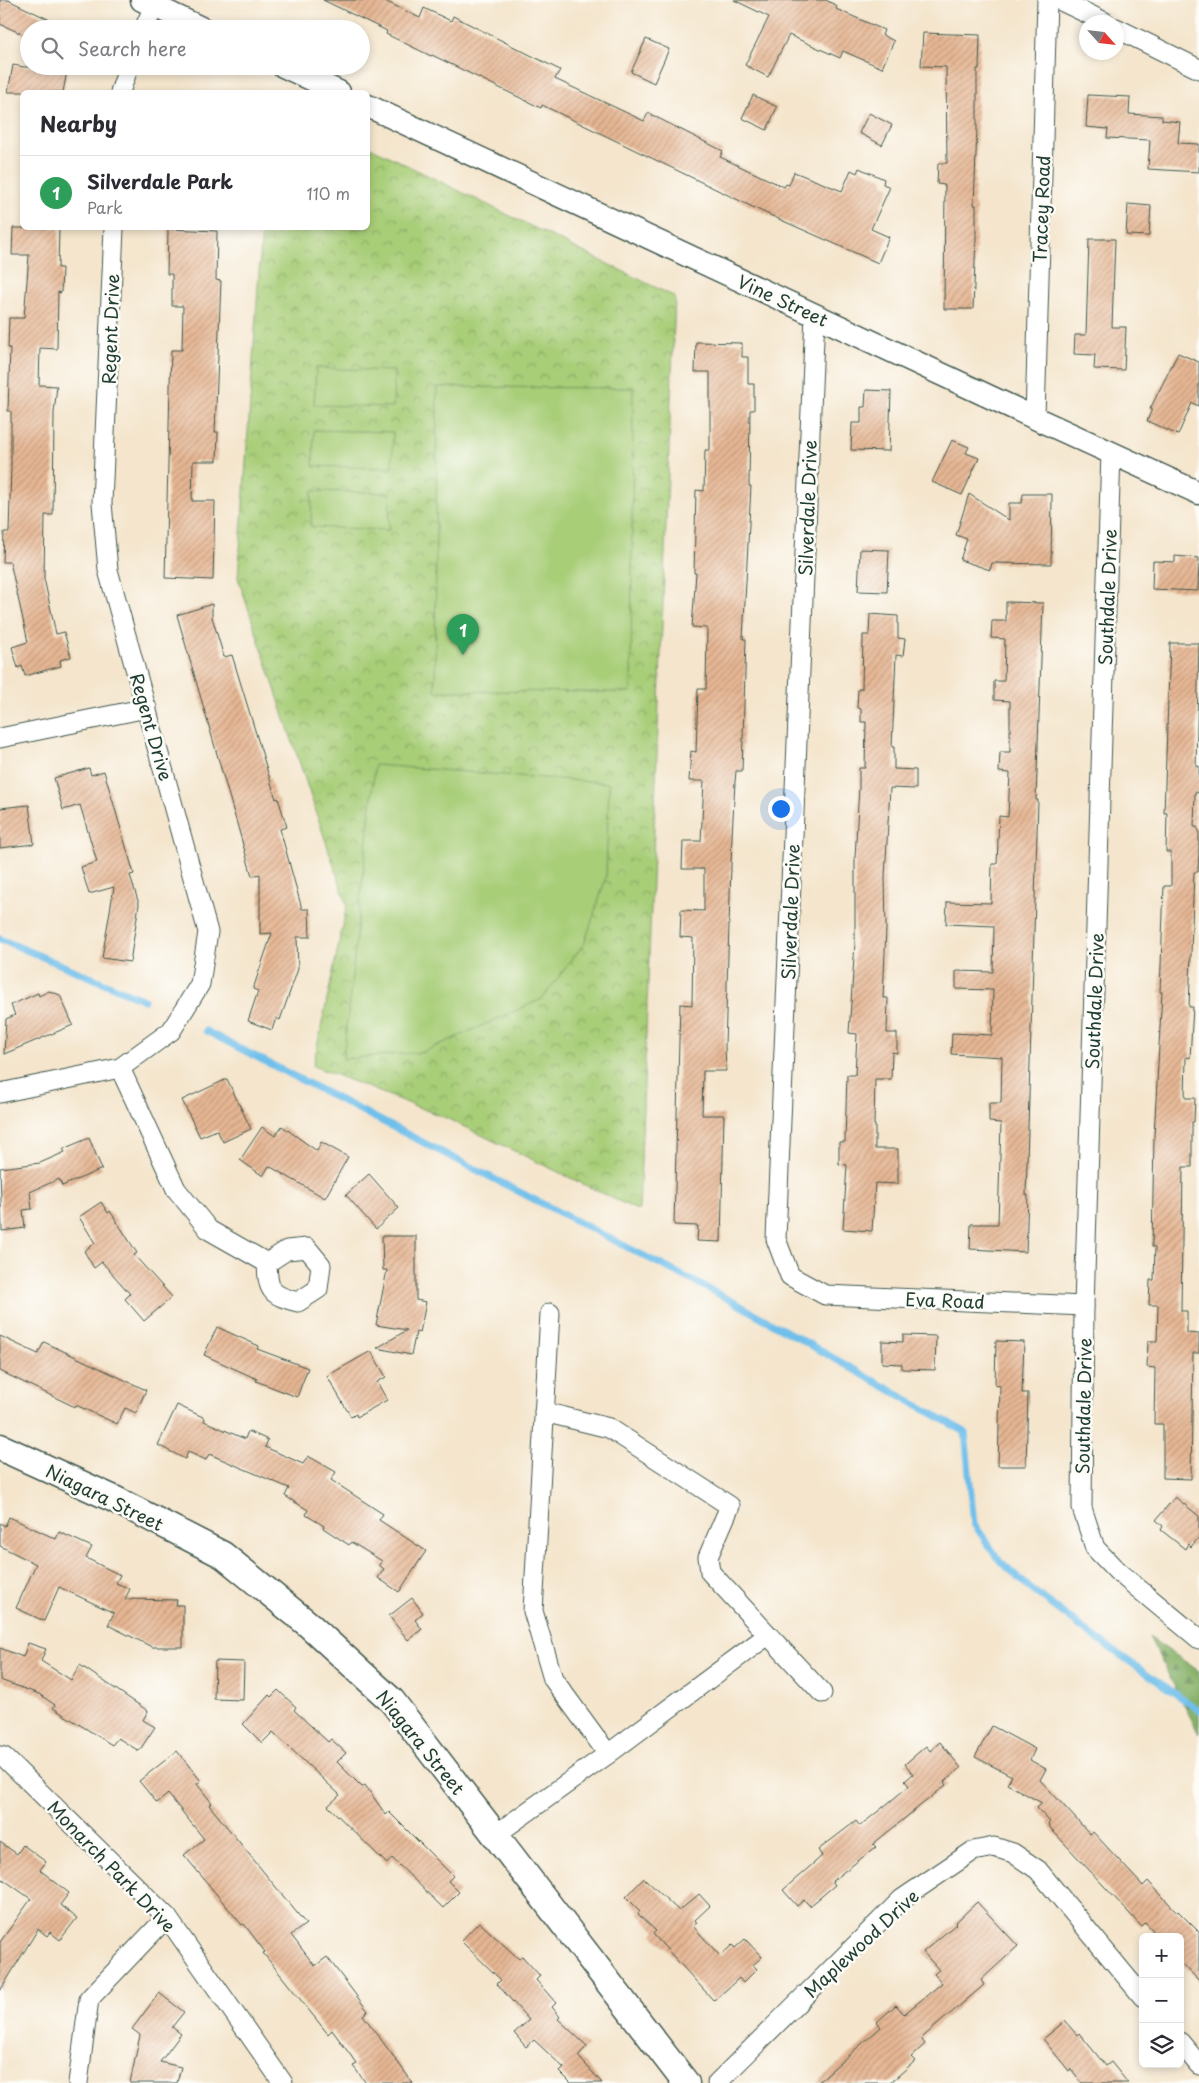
<!DOCTYPE html>
<meta charset="utf-8">
<style>
body{margin:0;font-family:"Playpen Sans",sans-serif;background:#f7f7f7;color:#2b2b33}
.controls{position:absolute;right:15px;bottom:15px;display:grid;overflow:hidden;border-radius:8px;box-shadow:0 2px 8px #0003}
.controls button{width:45px;height:45px;display:grid;place-items:center;padding:0;border:0;border-bottom:1px solid #e1e1e2;background:#fff;color:#2b2b33;font:25px sans-serif}
.compass{position:absolute;left:1079px;top:15px;width:45px;height:45px;border-radius:50%;background:#fff;box-shadow:0 2px 8px #0003;rotate:117deg}
.you{position:absolute;left:780px;top:808px;width:18px;height:18px;margin:-12px;border:4px solid #fff;border-radius:50%;background:#1a73e8;box-shadow:0 0 0 8px #1a73e833}
.badge{display:grid;place-items:center;width:32px;height:32px;border-radius:50%;background:#b5179e;color:#fff;font-size:16px;font-weight:700}
.pin{position:absolute;translate:-50% -41px;filter:drop-shadow(0 1px 2px #0008)}
.pin::after{content:'';position:absolute;top:26px;width:18px;height:15px;background:inherit;clip-path:polygon(0 0,100% 0,50% 100%)}
.list{margin:0;padding:0;list-style:none}
h2{display:flex;justify-content:space-between;align-items:center;height:65px;margin:0;padding:0 20px;font-size:21px}
h2 small{font-size:16px;font-weight:400;color:#7c7c81}
.list li{display:grid;grid-template-columns:32px 1fr auto;gap:15px;align-items:center;box-sizing:border-box;height:75px;padding:0 20px;border-top:1px solid #e1e1e2}
.list b{display:block;font-size:19px;white-space:nowrap}
.list p{margin:0;font-size:16px;white-space:nowrap;color:#7c7c81}
.list em{font-size:16px;font-style:normal;color:#7c7c81}
.icon{flex:none;width:28px;height:28px;fill:none;stroke:currentColor;stroke-width:2;stroke-linecap:round;stroke-linejoin:round}
.map{position:relative;flex:none;width:1199px;height:2083px;overflow:hidden}
.search{position:absolute;background:#fff;box-shadow:0 2px 8px #0003;left:20px;top:20px;width:350px;height:55px;display:flex;align-items:center;gap:12px;box-sizing:border-box;padding:0 18px;border-radius:28px;color:#7c7c81;font-size:19px}
.panel{position:absolute;background:#fff;box-shadow:0 2px 8px #0003;left:20px;top:90px;width:350px;height:140px;border-radius:8px}
.map>svg:first-child{display:block}
</style>
<div class="map">
<svg width="1199" height="2083" viewBox="0 0 1199 2083">
<defs>
<pattern id="forest-firs" width="22" height="20" patternUnits="userSpaceOnUse" patternTransform="scale(1.25)"><rect width="22" height="20" fill="#86b168"/><path d="M5 1l3.5 6h-7zM16 11l3.5 6h-7z" fill="#6d9156"/></pattern>
<pattern id="park-crowns" width="20" height="18" patternUnits="userSpaceOnUse" patternTransform="scale(1.25)"><rect width="20" height="18" fill="#a8ce78"/><path d="M2 6a3 3 0 1 1 6 0M12 15a3 3 0 1 1 6 0" fill="none" stroke="#88a863"/></pattern>
<pattern id="building-hatch" width="6" height="6" patternUnits="userSpaceOnUse" patternTransform="scale(1.25)"><rect width="6" height="6" fill="#e7b794"/><path d="M-1 1l2-2M0 6l6-6M5 7l2-2" fill="none" stroke="#bb967a"/></pattern>
</defs>
<rect width="100%" height="100%" fill="#fdfcf7"/>
<filter id="ink" filterUnits="userSpaceOnUse"><feTurbulence type="fractalNoise" baseFrequency=".02" numOctaves="2"/><feDisplacementMap in="SourceGraphic" scale="10" xChannelSelector="R" yChannelSelector="G"/><feConvolveMatrix kernelMatrix="1 2 1 2 8 2 1 2 1" color-interpolation-filters="sRGB"/></filter>
<filter id="wash" filterUnits="userSpaceOnUse"><feTurbulence type="fractalNoise" baseFrequency=".0096" numOctaves="4" result="noise"/><feDisplacementMap in="SourceGraphic" scale="20" xChannelSelector="R" yChannelSelector="G"/><feGaussianBlur stdDeviation="1.12" result="paint"/><feColorMatrix in="noise" values="0 0 0 0 0 0 0 0 0 0 0 0 0 0 0 0 0 1.4 0 .05"/><feComposite in="paint" operator="in"/></filter>
<g filter="url(#wash)">
<rect width="100%" height="100%" fill="#f4e5cc"/>
<!-- forest -->
<path fill="url(#forest-firs)" stroke="#52774e" d="M1149,1637L1199,1671V1734Z"/>
<!-- park -->
<path fill="url(#park-crowns)" stroke="#648656" d="M368,146L675,297L639,1211L446,1118L313,1066L347,905L238,578L262,228H368Z"/>
<!-- pitch -->
<g fill="#a8ce78" stroke="#648656">
<path d="M316,368L394,371L393,407L314,405Z"/>
<path d="M437,387L633,388L631,692L435,691Z"/>
<path d="M314,430L393,432L392,468L313,466Z"/>
<path d="M312,491L390,493L389,530L311,527Z"/>
<path d="M375,765L609,783L606,877L585,942L542,999L423,1052L343,1059Z"/>
</g>
<g fill="none" stroke-linecap="round" stroke-linejoin="round">
<!-- stream -->
<g stroke="#70bfeb" stroke-width="7">
<path d="M0,939L144,1000"/>
<path d="M206,1031L734,1302L965,1432L974,1524L1000,1561L1031,1589L1094,1637L1199,1710"/>
</g>
</g>
<g id="blocks">
<!-- building -->
<g fill="url(#building-hatch)">
<path d="M0,0H8L69,29H29V37L0,24Z"/>
<path d="M323,0H383L420,18L424,8L451,21L453,16L560,70L555,79L644,121L648,113L723,151L720,157L784,187L786,184L789,185L794,172L842,191L851,170L857,173L859,168L884,179L883,184L890,187L871,229L889,237L878,263L763,212L542,105L541,108L432,55L431,56L386,34L387,31Z"/>
<path d="M734,0H826L837,6L836,9L884,30L882,35L894,41L882,68L843,51L840,58L789,35L768,77L745,65L769,17Z"/>
<path d="M923,33L980,35L979,69H977V128L974,205H976V238L973,309H944L945,185L937,184L938,163H947L946,67L921,66Z"/>
<path d="M646,39L669,49L654,83L631,72Z"/>
<path d="M13,65L24,67L68,66L63,92H8Z"/>
<path d="M753,95L777,107L767,130L742,118Z"/>
<path d="M1088,95L1130,97L1129,114L1162,116V120L1180,122L1178,143L1199,144V172L1148,169L1150,140L1107,138L1108,129L1086,127Z"/>
<path d="M869,113L892,125L882,145L859,133Z"/>
<path d="M1128,204L1151,206L1149,236L1126,235Z"/>
<path d="M13,228H59L58,268H62L61,293L58,292L57,349L40,348L39,385L57,386L54,413L53,515H45L44,578L56,634L64,632L71,657L60,660L61,666L25,676L22,666L18,668L12,647L28,642L10,562H3L4,532H9L11,466V411H8L10,348H8L9,318H24L29,255H12Z"/>
<path d="M168,229L217,231L216,280L221,281L215,432H218L217,461H193L192,501H215L213,580L165,578L171,350H182L183,306H172V274H167Z"/>
<path d="M1089,239H1115L1112,327H1126L1124,370L1094,369L1095,355L1074,354L1075,335H1086Z"/>
<path d="M696,342L742,343V357H748V384H754V410H750L749,486H751L743,639H746L742,771H736L735,782L732,836L725,1045L726,1071H703L702,1115H724L721,1242L697,1241L698,1226L674,1225L680,1004L692,1005L693,938L680,937L681,910L704,911V869H682L683,841H701L704,781H689L691,751L696,752L698,689H706L707,628L692,627L696,573H694L696,490L704,491L705,450H710V372H695Z"/>
<path d="M1178,353L1199,362V406L1192,403L1178,435L1147,421L1152,409H1150Z"/>
<path d="M866,390L891,391L889,451L851,450L852,423H861V407H865Z"/>
<path d="M952,440L969,447L966,453L979,458L962,495L932,482Z"/>
<path d="M969,494L1009,520V503H1022L1023,494H1052L1051,564L992,563L990,570L960,560L967,539L956,535Z"/>
<path d="M860,549L889,550L887,592L858,591Z"/>
<path d="M1175,556L1199,558L1198,591L1152,589L1153,561L1175,562Z"/>
<path d="M1006,602L1043,603L1036,800H1038L1026,1195H1028L1026,1252L970,1249L971,1224H998L1001,1123L989,1122V1103H1001L1002,1057L951,1054L952,1033L992,1035L993,990L956,989V971L993,972L994,926L946,924L947,902L991,903L992,864H997L999,816L1008,817L1010,773L999,772L1000,752H1010V701L994,700V681H1004L1005,639L991,638L992,621H1006Z"/>
<path d="M212,604V617L224,657L232,655L276,799L278,798L287,827L280,829L302,909H309L310,937H297L298,969L280,1020L276,1018L272,1030L248,1021L258,991L253,989L272,933L260,934V874L252,876L177,615Z"/>
<path d="M870,614L898,616V638L905,639L903,656L896,655L892,747H894V769L916,770V789L890,788L885,877L886,929L883,998H888L887,1033H897V1053L892,1052L891,1079H875L874,1125H875V1149H898V1184L875,1183L872,1231L843,1229L847,1165L839,1164V1142H845L847,1075H855L857,1034L849,1033L855,942V858L859,787V768H865L866,722H861V709L857,708L858,689H862L863,635H869Z"/>
<path d="M1170,643H1199L1196,766H1199V793L1195,792L1194,827H1197L1199,831V851L1198,872H1194L1189,1007H1193L1190,1058L1186,1057L1185,1098H1195L1194,1122H1192V1167H1183L1181,1311H1187V1333L1199,1334V1353H1193L1191,1479L1163,1478V1424H1154L1155,1368L1147,1367L1148,1341H1157L1158,1305H1149L1150,1280H1154L1155,1247H1152L1154,1136L1162,992H1160L1164,886H1171V852H1166L1167,813H1164Z"/>
<path d="M89,768L91,775L104,771L134,874L130,875L139,904L130,962L102,958L114,887L89,894L81,867L97,862L80,805L63,810L54,778Z"/>
<path d="M29,805L34,844L0,848V808Z"/>
<path d="M49,991L60,995L73,1025L4,1054L6,1019L15,1015L11,1005L38,993L39,996Z"/>
<path d="M227,1079L251,1129L223,1142L217,1130L200,1137L182,1100Z"/>
<path d="M282,1126L317,1151L321,1142L348,1157L325,1198L269,1166L263,1176L240,1160L262,1127L275,1136Z"/>
<path d="M89,1138L102,1169L62,1186L59,1179L30,1192L32,1209L23,1210L25,1228L2,1231L0,1168L40,1163L65,1152L63,1149Z"/>
<path d="M369,1174L399,1208L376,1229L346,1195Z"/>
<path d="M101,1202L108,1213L110,1211L137,1253L134,1255L172,1297L144,1321L125,1299L130,1294L102,1262L94,1268L84,1251L95,1243L79,1217Z"/>
<path d="M382,1236H416V1300L426,1302L420,1333L416,1332L411,1355L377,1348L407,1330L376,1325L387,1270H383Z"/>
<path d="M217,1327L259,1346L257,1349L308,1368L297,1397L256,1381L257,1379L204,1355Z"/>
<path d="M903,1335L936,1336L935,1370L902,1369V1364L882,1363V1341L903,1342Z"/>
<path d="M0,1336L38,1354L44,1342L146,1390L136,1413L125,1408L117,1424L76,1405L75,1407L0,1371Z"/>
<path d="M996,1341L1024,1342L1022,1393H1028L1026,1466H998L1000,1386L995,1385Z"/>
<path d="M371,1351L386,1377L377,1382L387,1400L357,1417L356,1414L351,1417L327,1376Z"/>
<path d="M177,1405L205,1418L204,1421L245,1439L248,1431L268,1440L265,1447L303,1464L308,1456L336,1472L331,1480L383,1514L379,1520L426,1551L399,1592L378,1578L384,1569L379,1565L382,1561L351,1542L349,1545L323,1528L324,1526L306,1515L308,1510L285,1496L289,1488L209,1454L206,1460L188,1452L185,1459L158,1445Z"/>
<path d="M1175,1497L1199,1516V1537L1191,1547L1188,1544L1185,1549L1161,1530L1163,1526L1156,1520Z"/>
<path d="M9,1517L56,1539L59,1532L92,1547L86,1558L120,1575L116,1583L130,1589L125,1599L177,1600L176,1605H183V1647H152L108,1625L114,1613L59,1587L44,1621L16,1608L36,1564L0,1546V1523L5,1526Z"/>
<path d="M412,1598L423,1613L415,1620L422,1629L408,1640L389,1616Z"/>
<path d="M28,1643L46,1649L41,1661L71,1680L80,1665L148,1711L143,1720L155,1727L139,1751L118,1738L112,1745L53,1708L55,1705L39,1694L0,1680V1648L23,1657Z"/>
<path d="M215,1661L244,1662L243,1700L214,1699Z"/>
<path d="M278,1690L296,1707L294,1710L328,1742L331,1739L346,1753L337,1762L362,1787L365,1785L386,1815L389,1812L453,1876L448,1881L459,1892L443,1908L392,1858L387,1864L328,1806L340,1795L273,1732L262,1743L243,1724L269,1695L271,1697Z"/>
<path d="M992,1726L1035,1749L1030,1760L1046,1769L1040,1780L1090,1834L1093,1832L1143,1886L1148,1881L1177,1912L1178,1911L1199,1932V1981L1180,1961V1937H1159L1145,1922L1141,1926L1052,1830L1048,1824L1050,1822L1037,1808L1042,1803L1007,1784L1012,1776L975,1757Z"/>
<path d="M940,1742L961,1768L944,1782L946,1785L873,1844L876,1847L832,1881L835,1885L810,1906L804,1900L797,1906L783,1890L822,1856L818,1850L856,1821L860,1826L909,1786L905,1781L913,1774L905,1764L926,1746L930,1751Z"/>
<path d="M177,1751L201,1781L197,1784L212,1803L209,1805L306,1924L291,1935L315,1966L327,1957L368,2011L363,2015L413,2083H366L353,2066L357,2064L332,2030L328,2034L263,1953L265,1952L244,1924L242,1925L184,1855L204,1839L168,1794L157,1803L139,1781Z"/>
<path d="M0,1842L17,1854L23,1845L46,1862L40,1870L69,1893L60,1905L77,1918L60,1940L50,1932L47,1936L38,1929L0,1991V1942L31,1899L0,1877Z"/>
<path d="M644,1878L679,1911L699,1894L710,1906L695,1920L697,1923L693,1926L720,1956L732,1945L735,1948L745,1939L762,1957L753,1965L757,1969L743,1983L739,1978L714,2001L653,1934L656,1931L638,1914L640,1911L626,1897Z"/>
<path d="M977,1902L1018,1946L981,1980L984,1985L923,2037L922,2040L925,2044L911,2057L915,2061L890,2083H817L881,2027L877,2022L896,2005L904,2014L942,1983L934,1974L939,1970L923,1952L956,1924L955,1923Z"/>
<path d="M479,1922L519,1959L522,1956L540,1976L536,1980L556,2003L552,2007L560,2017L558,2019L587,2046L578,2056L602,2083H571L560,2072L564,2068L534,2040L526,2047L514,2033L529,2020L497,1984L501,1980L461,1941Z"/>
<path d="M159,1993L184,2012L172,2027L181,2034L160,2062L181,2067L177,2083H130L140,2035L132,2029Z"/>
<path d="M1065,2021L1077,2035L1079,2033L1106,2066L1111,2062L1128,2083H1082L1071,2069L1069,2071L1043,2039Z"/>
</g>
</g>
</g>
<g filter="url(#ink)">
<use href="#blocks" fill-opacity="0" stroke="#3f564b" stroke-width="1"/>
<g fill="none" stroke-linecap="round" stroke-linejoin="round">
<defs>
<g id="minor">
<path d="M1059,0L1105,22"/>
<path d="M1116,28L1199,69"/>
<path d="M144,29L154,6"/>
<path d="M120,92L129,66"/>
<path d="M815,315L776,1239L790,1276L825,1295L1084,1306"/>
<path d="M1035,418L1047,0"/>
<path d="M1111,452L1084,1306L1082,1508L1095,1548L1117,1571L1199,1639"/>
<path d="M0,738L147,708"/>
<path d="M120,1068L176,1189L209,1230L267,1263C268,1291 270,1295 298,1302L318,1289L321,1265L307,1248L287,1250L267,1263"/>
<path d="M0,1093L120,1068L171,1031L200,984L208,932L108,570L102,503L114,228"/>
<path d="M550,1313L533,1611L553,1679L608,1754"/>
<path d="M544,1412L609,1428L730,1506L708,1557L710,1572L822,1693"/>
<path d="M0,1756L4,1757L167,1917L283,2083"/>
<path d="M495,1835L608,1754L768,1635"/>
<path d="M1180,2042L1199,2065"/>
<path d="M78,2083L89,1999L167,1917"/>
<path d="M717,2083L902,1899L973,1851L994,1847L1013,1853L1038,1870L1143,1997"/>
</g>
<g id="tertiary">
<path d="M142,0L203,29"/>
<path d="M283,66L339,92"/>
<path d="M368,106L1035,418L1199,493"/>
</g>
<path id="secondary" d="M0,1447L114,1499L223,1555L308,1624L392,1701L686,2083"/>
</defs>
<!-- minor casing -->
<use href="#minor" stroke="#3f564b" stroke-width="21"/>
<!-- tertiary casing -->
<use href="#tertiary" stroke="#3f564b" stroke-width="25"/>
<!-- secondary casing -->
<use href="#secondary" stroke="#3f564b" stroke-width="29"/>
<!-- minor -->
<use href="#minor" stroke="#fff" stroke-width="19"/>
<!-- tertiary -->
<use href="#tertiary" stroke="#fff" stroke-width="22"/>
<!-- secondary -->
<use href="#secondary" stroke="#fff" stroke-width="26"/>
</g>
</g>
<g text-anchor="middle" dominant-baseline="central" stroke-width="5" stroke-linejoin="round" paint-order="stroke">
<!-- street labels -->
<g font-size="18" fill="#1f3d34" stroke="#fdfcf7">
<text transform="translate(1041 209) rotate(-88)">Tracey Road</text>
<text transform="translate(783 300) rotate(25)">Vine Street</text>
<text transform="translate(110 329) rotate(-88)">Regent Drive</text>
<text transform="translate(807 508) rotate(-88)">Silverdale Drive</text>
<text transform="translate(1107 597) rotate(-88)">Southdale Drive</text>
<text transform="translate(152 727) rotate(74)">Regent Drive</text>
<text transform="translate(790 912) rotate(-88)">Silverdale Drive</text>
<text transform="translate(1094 1001) rotate(-88)">Southdale Drive</text>
<text transform="translate(945 1300) rotate(2)">Eva Road</text>
<text transform="translate(1083 1406) rotate(-89)">Southdale Drive</text>
<text transform="translate(105 1497) rotate(26)">Niagara Street</text>
<text transform="translate(421 1742) rotate(51)">Niagara Street</text>
<text transform="translate(112 1866) rotate(46)">Monarch Park Drive</text>
<text transform="translate(861 1943) rotate(-43)">Maplewood Drive</text>
</g>
</g>
</svg>
<div class="controls">
<button>+</button>
<button>−</button>
<button><svg class="icon" aria-label="layers" viewBox="0 0 24 24"><path d="M12 4l9 5-9 5-9-5zM3 14l9 5 9-5"/></svg></button>
</div>
<svg class="compass" viewBox="-18 -18 36 36"><path d="M0-13l5 13h-10z" fill="#e53935"/><path d="M0 13l5-13h-10z" fill="#7c7c81"/></svg>
<div class="you"></div>
<div class="pin badge" style="left:463px;top:655px;background:#2e9e5b">1</div>
<div class="search"><svg class="icon" aria-label="search" viewBox="0 0 24 24"><circle cx="10" cy="10" r="6"/><path d="M15 15l6 6"/></svg>Search here</div>
<section class="panel">
<h2>Nearby<small></small></h2>
<ul class="list">
<li><span class="badge" style="background:#2e9e5b">1</span><div><b>Silverdale Park</b><p>Park</p></div><em>110 m</em></li>
</ul>
</section>
</div>
